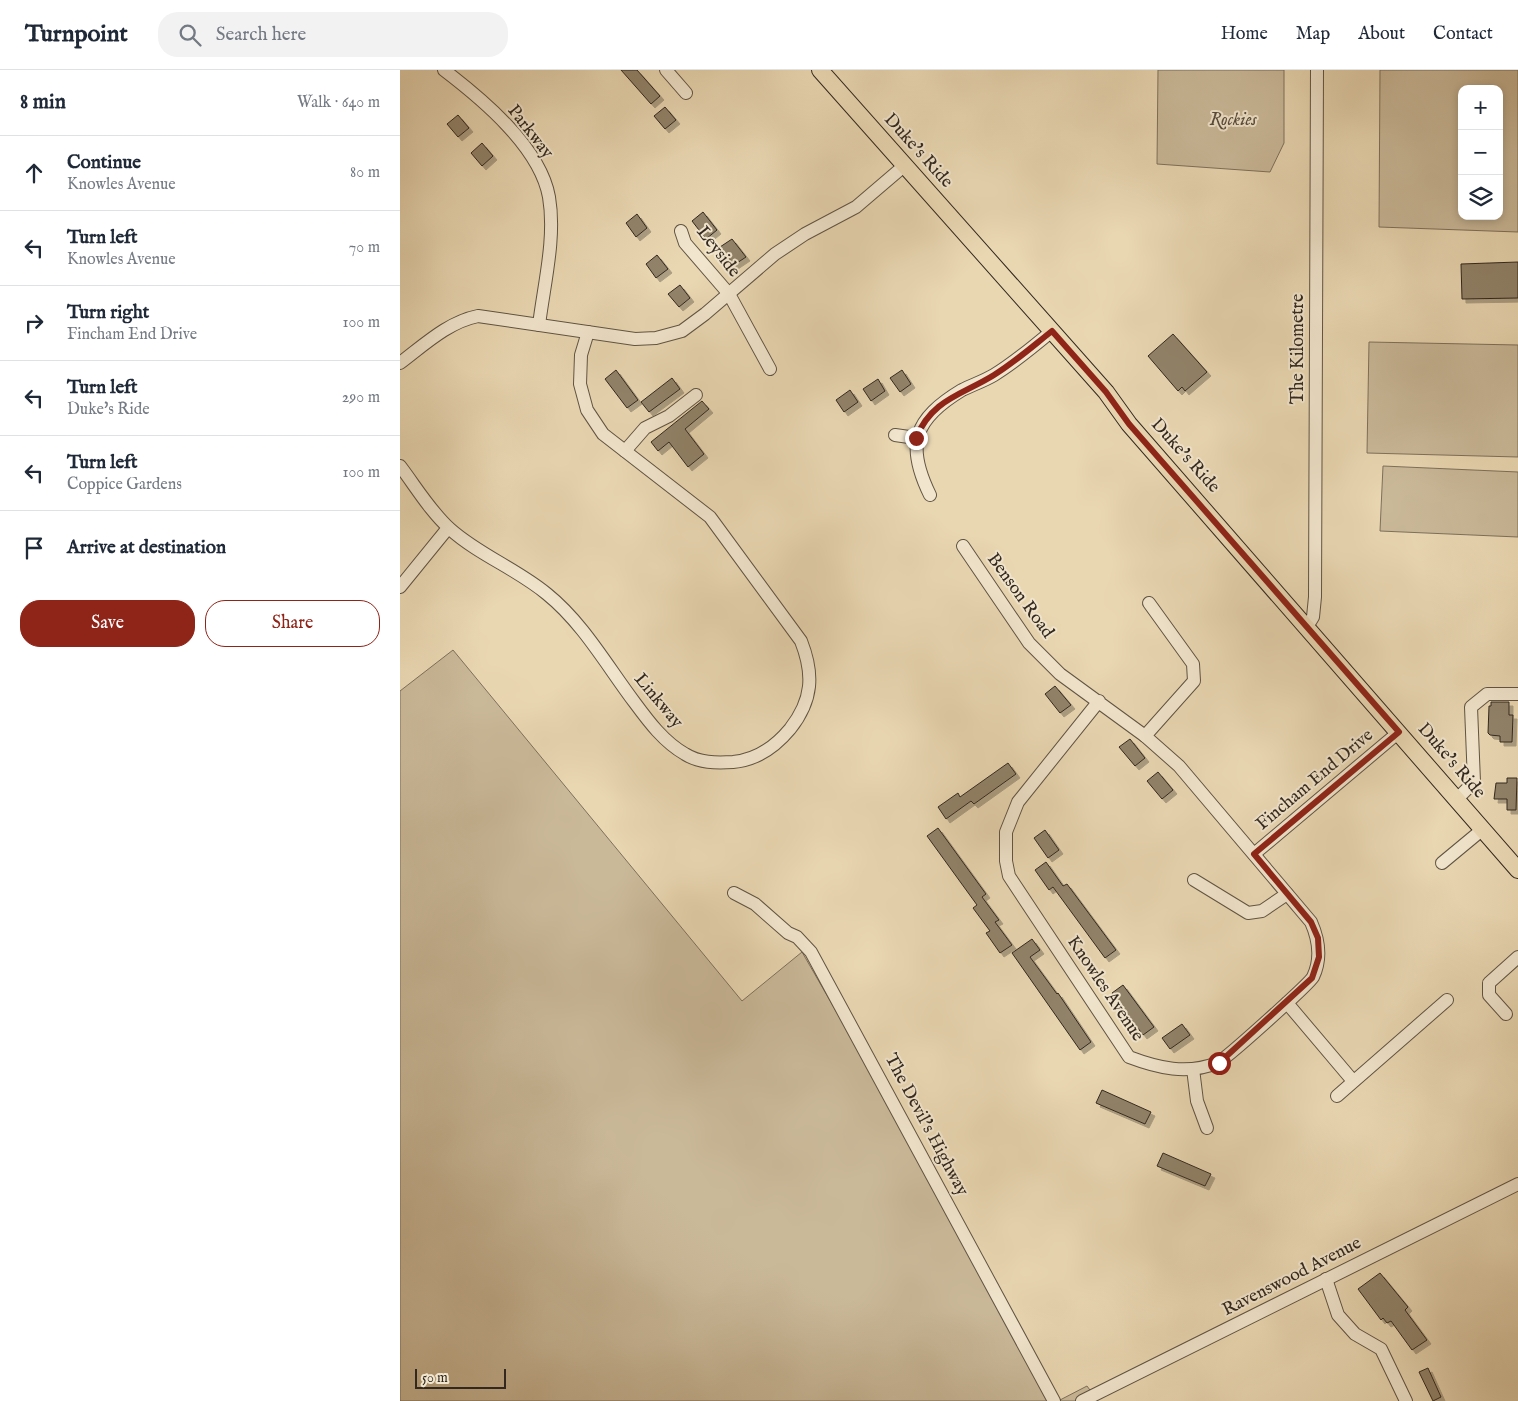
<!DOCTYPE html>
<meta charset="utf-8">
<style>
body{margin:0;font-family:"IM FELL English",serif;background:#f2f2f3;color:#1f2937}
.controls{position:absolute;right:15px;top:15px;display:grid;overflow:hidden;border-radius:10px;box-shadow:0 2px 8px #0003}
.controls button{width:45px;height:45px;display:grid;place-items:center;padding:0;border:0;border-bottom:1px solid #e0e1e3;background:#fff;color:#1f2937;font:25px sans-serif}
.scale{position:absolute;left:15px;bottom:12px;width:91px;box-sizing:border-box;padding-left:5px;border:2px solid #32281f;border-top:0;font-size:14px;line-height:18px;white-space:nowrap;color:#32281f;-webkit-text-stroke:4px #f1e5cd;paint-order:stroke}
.stop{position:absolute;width:15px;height:15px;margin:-11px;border:4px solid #8f2418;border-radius:50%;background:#fff}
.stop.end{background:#8f2418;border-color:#fff;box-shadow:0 1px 5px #0008}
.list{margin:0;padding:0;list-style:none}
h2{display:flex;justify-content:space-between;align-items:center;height:65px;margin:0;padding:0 20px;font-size:21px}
h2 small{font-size:16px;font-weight:400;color:#747a83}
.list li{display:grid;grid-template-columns:32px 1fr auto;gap:15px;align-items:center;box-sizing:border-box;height:75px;padding:0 20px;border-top:1px solid #e0e1e3}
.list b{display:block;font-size:19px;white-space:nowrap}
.list p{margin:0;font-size:16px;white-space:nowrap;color:#747a83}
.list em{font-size:16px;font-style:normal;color:#747a83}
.actions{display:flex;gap:10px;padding:15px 20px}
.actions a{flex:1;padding:11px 0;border:1px solid #8f2418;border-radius:20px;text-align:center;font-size:18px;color:#8f2418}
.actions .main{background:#8f2418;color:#fff}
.icon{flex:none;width:28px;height:28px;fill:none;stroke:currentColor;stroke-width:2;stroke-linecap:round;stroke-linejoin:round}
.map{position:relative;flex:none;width:1118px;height:1331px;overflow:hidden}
header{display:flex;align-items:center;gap:30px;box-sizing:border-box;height:70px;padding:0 25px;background:#fff;border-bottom:1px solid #e0e1e3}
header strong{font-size:24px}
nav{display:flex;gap:28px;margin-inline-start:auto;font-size:18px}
.search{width:350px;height:45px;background:#f2f2f3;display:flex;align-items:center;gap:12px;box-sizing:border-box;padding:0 18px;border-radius:20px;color:#747a83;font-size:19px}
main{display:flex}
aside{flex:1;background:#fff}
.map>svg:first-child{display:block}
</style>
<header>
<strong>Turnpoint</strong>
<div class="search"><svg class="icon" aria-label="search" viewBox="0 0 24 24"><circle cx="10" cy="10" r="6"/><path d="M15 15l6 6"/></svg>Search here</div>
<nav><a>Home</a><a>Map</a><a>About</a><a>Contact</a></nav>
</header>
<main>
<aside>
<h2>8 min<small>Walk · 640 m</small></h2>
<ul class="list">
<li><svg class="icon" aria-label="ahead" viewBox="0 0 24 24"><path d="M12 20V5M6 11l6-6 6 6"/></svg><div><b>Continue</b><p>Knowles Avenue</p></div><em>80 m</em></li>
<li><svg class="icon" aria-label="left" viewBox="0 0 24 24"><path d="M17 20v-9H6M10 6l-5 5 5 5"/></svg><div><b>Turn left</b><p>Knowles Avenue</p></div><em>70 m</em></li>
<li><svg class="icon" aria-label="right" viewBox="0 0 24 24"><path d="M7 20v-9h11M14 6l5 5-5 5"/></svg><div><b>Turn right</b><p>Fincham End Drive</p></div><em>100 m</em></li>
<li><svg class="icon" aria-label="left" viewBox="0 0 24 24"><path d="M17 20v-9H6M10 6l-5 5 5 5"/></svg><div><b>Turn left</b><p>Duke's Ride</p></div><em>290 m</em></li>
<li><svg class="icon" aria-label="left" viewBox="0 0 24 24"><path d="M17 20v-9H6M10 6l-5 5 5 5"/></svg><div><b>Turn left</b><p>Coppice Gardens</p></div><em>100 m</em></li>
<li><svg class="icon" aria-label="arrive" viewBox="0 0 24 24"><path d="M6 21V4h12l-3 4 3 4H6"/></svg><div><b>Arrive at destination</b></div></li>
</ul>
<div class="actions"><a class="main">Save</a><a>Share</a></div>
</aside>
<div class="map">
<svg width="1118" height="1331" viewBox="0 0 1118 1331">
<defs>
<filter id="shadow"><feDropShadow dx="4" dy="4" stdDeviation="0" flood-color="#0004"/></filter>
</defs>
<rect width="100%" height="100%" fill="#e9d7b2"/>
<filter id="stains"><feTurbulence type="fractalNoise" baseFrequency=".004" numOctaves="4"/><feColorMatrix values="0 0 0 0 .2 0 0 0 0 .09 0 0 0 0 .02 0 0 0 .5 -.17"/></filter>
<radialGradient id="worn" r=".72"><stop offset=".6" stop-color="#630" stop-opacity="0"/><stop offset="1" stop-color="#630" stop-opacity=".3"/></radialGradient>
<!-- green -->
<g fill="#cab999" stroke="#7e705c" fill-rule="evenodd">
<path d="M758,0H884V73L870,102L757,94Z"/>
<path d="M980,0H1118V162L979,157ZM1062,19H1099V146H1062Z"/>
<path d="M969,272L1118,275V387L967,383Z"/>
<path d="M983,396L1118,402V467L980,461Z"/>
<path d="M53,580L342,931L402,882L660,1330L687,1316L698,1331H0V621Z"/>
</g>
<!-- building -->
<g fill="#91836b" stroke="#32281f" filter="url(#shadow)">
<path d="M221,0H237L260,26L251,34Z"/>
<path d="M265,37L276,50L265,59L254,46Z"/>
<path d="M58,45L69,58L58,67L47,54Z"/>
<path d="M82,73L93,86L82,96L71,83Z"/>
<path d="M303,142L317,160L306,169L292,151Z"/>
<path d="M237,144L247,158L236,167L226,153Z"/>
<path d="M332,169L346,187L334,195L320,177Z"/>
<path d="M257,185L268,199L256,208L246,194Z"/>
<path d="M1118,192V228L1062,229L1061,194Z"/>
<path d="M280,215L290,228L279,237L268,224Z"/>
<path d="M773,264L807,302L785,321L782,317L778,321L748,286Z"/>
<path d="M216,300L238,330L227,338L205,309Z"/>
<path d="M502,300L511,314L500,322L490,308Z"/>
<path d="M272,308L280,319L249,342L241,332Z"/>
<path d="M478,309L485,321L471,331L463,319Z"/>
<path d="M450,320L458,332L444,342L436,330Z"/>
<path d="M302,331L309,339L285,359L304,384L288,397L269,372L258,381L251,372Z"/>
<path d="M655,616L671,635L660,643L645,624Z"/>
<path d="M1091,632H1109V645H1113L1112,672H1100V666L1090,665L1088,663L1089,636H1091Z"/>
<path d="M730,669L745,688L735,696L719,677Z"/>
<path d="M608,693L616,704L574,734L571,731L546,749L538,737L558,723L560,727Z"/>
<path d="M758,702L773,720L762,729L747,711Z"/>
<path d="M1107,708H1117L1116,740H1107V729H1094L1096,713H1107Z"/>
<path d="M538,758L586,824L582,827L599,850L595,852L612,875L600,883L586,863L590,861L573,838L577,835L527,766Z"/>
<path d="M645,760L659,780L648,788L634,768Z"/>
<path d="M646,792L663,816L667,814L716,880L705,888L653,817L649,820L635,800Z"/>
<path d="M632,869L640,880L630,887L657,924L658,923L691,972L680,980L612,883Z"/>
<path d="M723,915L754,957L743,965L712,923Z"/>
<path d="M782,954L790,965L770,979L762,968Z"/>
<path d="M702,1020L751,1042L745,1054L696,1033Z"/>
<path d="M763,1083L811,1104L805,1116L757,1096Z"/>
<path d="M980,1203L1008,1237L1005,1240L1027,1270L1012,1280L991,1251L987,1253L983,1248L981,1250L958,1219Z"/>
<path d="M1028,1298L1041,1327L1033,1331L1019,1302Z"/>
</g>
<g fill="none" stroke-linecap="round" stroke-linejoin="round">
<defs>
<g id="minor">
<path d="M44,0C82,29 140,77 149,127C156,168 144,214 139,255"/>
<path d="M266,0L286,23"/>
<path d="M281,161L285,173L329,224L370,299"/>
<path d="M0,293C24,275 48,252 78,246L235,269L256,268L282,261L305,244L375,184L405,164L456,137L504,96"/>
<path d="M495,365L516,368"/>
<path d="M225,381L245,358L269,346L296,325"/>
<path d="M0,396C16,417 30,441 50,459C79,485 117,499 147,524C183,553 207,596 235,633C249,652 264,672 285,684C299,693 316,693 333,692C356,690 375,677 390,659C413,630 414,604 401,571L310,447L203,364L187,340L180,314L181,285L188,262"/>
<path d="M530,425C505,374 514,349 562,320C572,315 584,311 594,305C615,292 633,277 652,261"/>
<path d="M563,476L629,573L660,604L745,666L779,696L911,852C919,870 922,888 913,907C909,914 825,990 817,993C787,1005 758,998 729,987L609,806L606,791V762L618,732L699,631"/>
<path d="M0,517L48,458"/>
<path d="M907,557L913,547L915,527L917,0"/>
<path d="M745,666L794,611L793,594L749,533"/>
<path d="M1057,729L1074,712L1071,637L1087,624H1118"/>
<path d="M854,784L999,662"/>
<path d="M1042,793L1083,759"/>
<path d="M794,810L848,843L862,841L887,824"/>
<path d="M334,823L355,834L388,863L397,867L411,882L654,1331"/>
<path d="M887,933L953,1011"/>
<path d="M1106,944L1089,925V913L1118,887"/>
<path d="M793,999L797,1031L807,1058"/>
<path d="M937,1026L1047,930"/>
<path d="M926,1209L938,1245L955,1264L981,1279L1006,1331"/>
<path d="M682,1331L1118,1114"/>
</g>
<path id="major" d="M420,0L706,322L729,354L1118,800"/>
</defs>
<!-- minor casing -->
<use href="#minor" stroke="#605444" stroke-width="14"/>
<!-- major casing -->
<use href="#major" stroke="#32281f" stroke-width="18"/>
<!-- minor -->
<use href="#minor" stroke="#f1e5cd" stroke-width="12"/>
<!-- major -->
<use href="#major" stroke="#e9d7b2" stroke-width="16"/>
</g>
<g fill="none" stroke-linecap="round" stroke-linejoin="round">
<!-- route -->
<path stroke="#8f2418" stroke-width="6" d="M516,368C532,329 562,325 594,305C615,292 633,276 652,261L706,322L729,354L999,662L854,784L911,852L918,868L919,887L912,908L819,993"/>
</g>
<g text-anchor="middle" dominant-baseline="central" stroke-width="4" stroke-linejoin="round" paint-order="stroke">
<!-- park labels -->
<g font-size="18" font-style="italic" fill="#584c3e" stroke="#f1e5cd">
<text x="833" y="50">Rockies</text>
</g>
<!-- street labels -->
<g font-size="18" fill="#32281f" stroke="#f1e5cd">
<text transform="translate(130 62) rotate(52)">Parkway</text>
<text transform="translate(518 81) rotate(48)">Duke's Ride</text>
<text transform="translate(318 182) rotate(52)">Leyside</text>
<text transform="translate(898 279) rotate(-90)">The Kilometre</text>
<text transform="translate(785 386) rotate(48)">Duke's Ride</text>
<text transform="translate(620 526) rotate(54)">Benson Road</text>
<text transform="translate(258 631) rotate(50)">Linkway</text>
<text transform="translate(1051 691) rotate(49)">Duke's Ride</text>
<text transform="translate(915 710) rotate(-40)">Fincham End Drive</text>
<text transform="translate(705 919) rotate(56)">Knowles Avenue</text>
<text transform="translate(526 1055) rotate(62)">The Devil's Highway</text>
<text transform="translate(892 1207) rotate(-27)">Ravenswood Avenue</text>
</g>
</g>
<rect width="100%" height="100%" filter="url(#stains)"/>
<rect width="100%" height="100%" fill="url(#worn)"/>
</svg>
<div class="controls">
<button>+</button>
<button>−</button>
<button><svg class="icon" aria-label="layers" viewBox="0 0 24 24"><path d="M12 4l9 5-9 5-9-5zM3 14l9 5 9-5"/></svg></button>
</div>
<div class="scale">50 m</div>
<div class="stop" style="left:819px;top:993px"></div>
<div class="stop end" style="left:516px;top:368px"></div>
</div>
</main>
